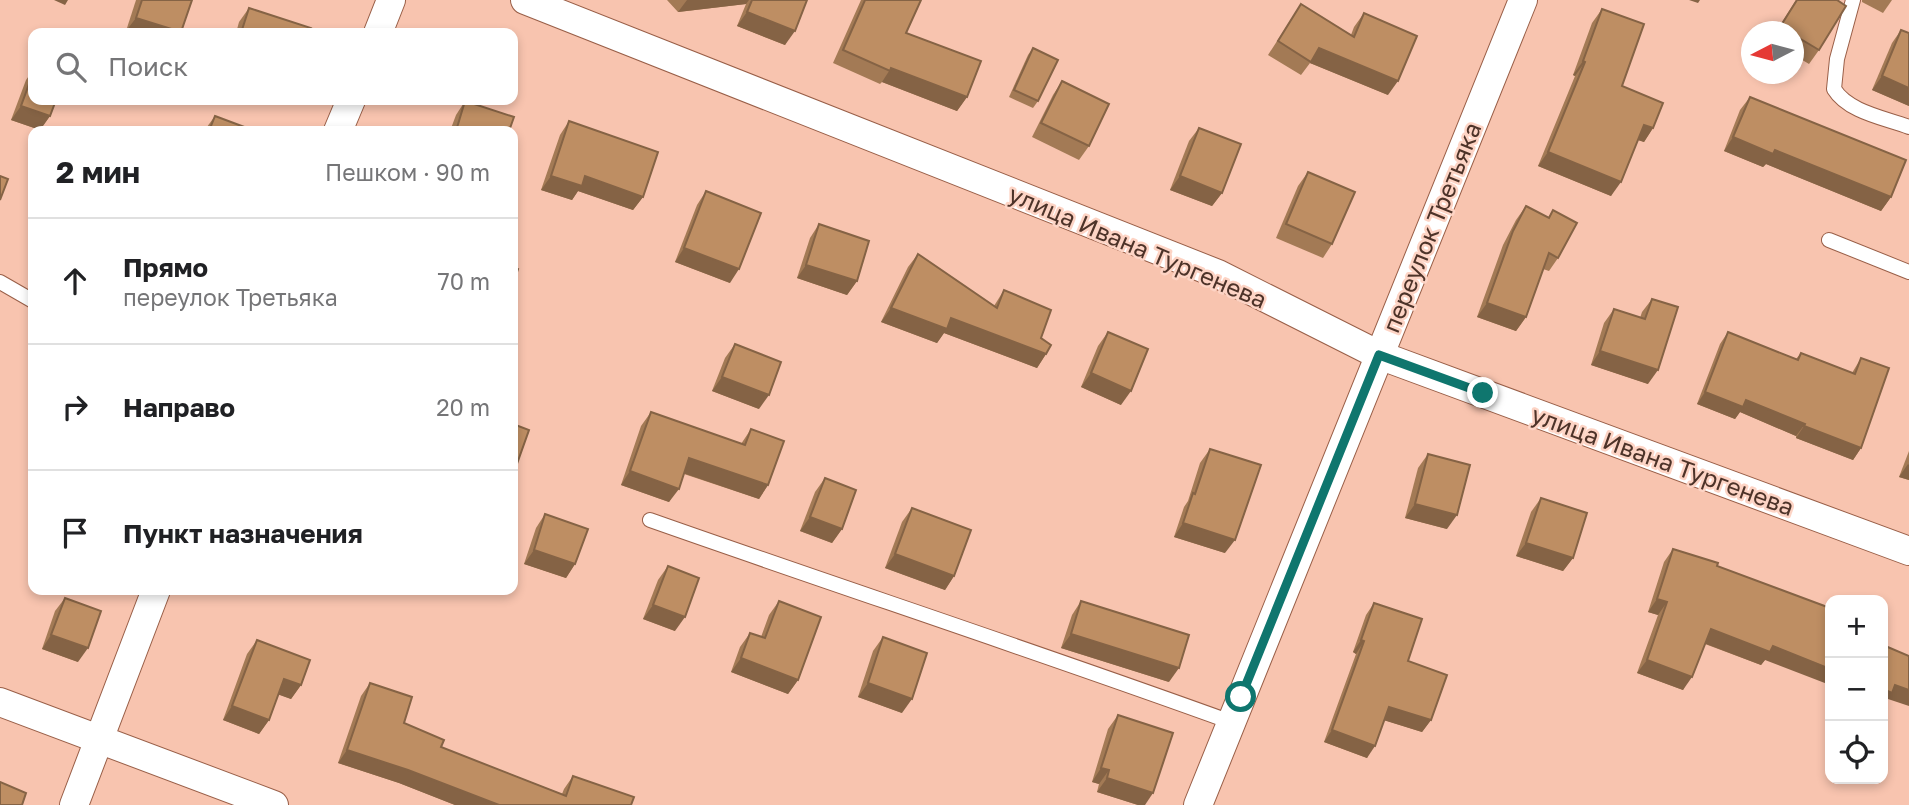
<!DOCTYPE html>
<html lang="ru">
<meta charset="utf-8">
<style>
body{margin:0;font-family:"Golos Text",sans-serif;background:#f6f6f6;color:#202124}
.controls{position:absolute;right:21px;bottom:21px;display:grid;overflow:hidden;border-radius:14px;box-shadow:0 4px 10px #0003}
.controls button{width:63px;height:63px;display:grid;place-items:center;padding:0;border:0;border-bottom:2px solid #e0e0e0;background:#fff;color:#202124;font:35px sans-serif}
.compass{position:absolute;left:1741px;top:21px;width:63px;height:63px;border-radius:50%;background:#fff;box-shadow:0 4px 10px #0003;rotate:264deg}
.stop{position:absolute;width:21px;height:21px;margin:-16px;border:5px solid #0f766e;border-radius:50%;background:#fff}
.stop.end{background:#0f766e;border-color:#fff;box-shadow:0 2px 7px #0008}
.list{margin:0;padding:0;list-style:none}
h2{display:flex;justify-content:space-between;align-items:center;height:91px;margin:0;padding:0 28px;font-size:30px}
h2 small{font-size:23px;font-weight:400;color:#757577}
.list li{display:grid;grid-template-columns:46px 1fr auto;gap:21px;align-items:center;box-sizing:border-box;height:126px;padding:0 28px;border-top:2px solid #e0e0e0}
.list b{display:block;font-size:26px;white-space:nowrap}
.list p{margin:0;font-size:23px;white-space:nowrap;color:#757577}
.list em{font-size:23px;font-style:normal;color:#757577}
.icon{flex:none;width:38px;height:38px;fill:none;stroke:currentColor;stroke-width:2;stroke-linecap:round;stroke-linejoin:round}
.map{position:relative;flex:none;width:1909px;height:805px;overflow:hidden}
.search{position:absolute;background:#fff;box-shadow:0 4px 10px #0003;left:28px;top:28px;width:490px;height:77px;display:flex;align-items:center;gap:18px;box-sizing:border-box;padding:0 24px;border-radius:14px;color:#757577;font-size:26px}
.panel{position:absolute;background:#fff;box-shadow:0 4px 10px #0003;left:28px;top:126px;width:490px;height:469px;border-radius:14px}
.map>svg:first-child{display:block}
</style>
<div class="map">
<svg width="1909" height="805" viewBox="0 0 1909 805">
<rect width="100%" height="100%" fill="#f8c4af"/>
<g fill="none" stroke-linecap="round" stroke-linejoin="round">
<defs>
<g id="lane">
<path d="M1853,0L1837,59L1834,89C1848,112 1885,118 1909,127"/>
<path d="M1829,240L1909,272"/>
<path d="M0,282L33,301"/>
<path d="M650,520C843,588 1038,652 1231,722"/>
</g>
<g id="street">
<path d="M525,0L1218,274L1379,355L1909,551"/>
<path d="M378,33L391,0"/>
<path d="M338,131L351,100"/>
<path d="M0,702L274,805"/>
<path d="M74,805L156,590"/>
<path d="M1198,805L1523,0"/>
</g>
</defs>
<!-- lane casing -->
<use href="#lane" stroke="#995f48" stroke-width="16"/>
<!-- street casing -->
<use href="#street" stroke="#995f48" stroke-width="30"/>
<!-- lane -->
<use href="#lane" stroke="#fff" stroke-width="14"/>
<!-- street -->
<use href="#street" stroke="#fff" stroke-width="28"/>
</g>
<!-- wall -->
<g fill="#a37a55">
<path d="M136,0H192L181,33H132L126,31Z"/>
<path d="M667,0H807L785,45L737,26L746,4L678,12Z"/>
<path d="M861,0H921L906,33L967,97L957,111L882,82L880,84L833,63Z"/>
<path d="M1796,0H1837L1819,50L1809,64L1794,55V32H1776Z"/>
<path d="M1862,0H1892L1883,13L1862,2Z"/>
<path d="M1301,4L1351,35L1354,27L1364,13L1388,95L1310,63L1301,75L1268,55Z"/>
<path d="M249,8L309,33H236L239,22Z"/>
<path d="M1602,9L1622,86L1653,128L1644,142L1638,140L1611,196L1538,166L1575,76L1573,75L1592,23Z"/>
<path d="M1901,30L1909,33V106L1872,90L1892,43Z"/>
<path d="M1033,48L1038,101L1033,108L1009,97L1028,55Z"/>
<path d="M33,70V100L50,116L40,130L11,120L26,80Z"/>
<path d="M1062,81L1089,146L1079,160L1032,137L1053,95Z"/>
<path d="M1750,97L1891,197L1881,211L1766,164L1763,167L1724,151L1740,110Z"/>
<path d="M465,101L509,131H450L456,115Z"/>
<path d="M215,116L255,131H204Z"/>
<path d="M569,121L643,197L633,210L578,191L572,200L541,190L560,135Z"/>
<path d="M1199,128L1222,193L1212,206L1170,190L1189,141Z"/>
<path d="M1308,172L1332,244L1323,258L1276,238L1298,186Z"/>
<path d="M706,191L730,283L675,262L697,205Z"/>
<path d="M1526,206L1548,218L1553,210L1558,258L1549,271L1543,269L1526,317L1516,331L1477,317L1503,245L1516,220Z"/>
<path d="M819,224L857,281L847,295L797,278L810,238Z"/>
<path d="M918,254L994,306L1004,290L1041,338L1046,354L1037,368L944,333L937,343L881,322L908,267Z"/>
<path d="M1652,299L1648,384L1591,365L1604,323L1614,309L1640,318L1642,312Z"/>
<path d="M1108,332L1121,405L1081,387L1098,346Z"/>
<path d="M1728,332L1796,359L1801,353L1852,373L1861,358V448L1853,460L1796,438V436L1740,412L1735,419L1697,404L1720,344Z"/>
<path d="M735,344L759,409L712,391L725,358Z"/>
<path d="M651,412L741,444L751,429L768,485L759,499L684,474L669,502L621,485L641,426Z"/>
<path d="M1210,449L1225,553L1174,537L1184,507L1188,501L1200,463Z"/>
<path d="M1909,451V480L1899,477Z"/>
<path d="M1428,454L1447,529L1405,518L1418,468Z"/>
<path d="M825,478L842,529L832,543L800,531L815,492Z"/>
<path d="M1541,498L1573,558L1563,571L1516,556L1531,512Z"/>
<path d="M912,508L954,576L945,590L885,568L902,522Z"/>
<path d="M545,514L575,564L566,578L524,564L536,528Z"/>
<path d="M1673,549L1717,566L1765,660L1761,665L1705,644L1683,690L1637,673L1658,615L1648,612L1664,562Z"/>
<path d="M668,566L675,631L643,619L658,580Z"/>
<path d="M65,598L78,662L42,649L55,611Z"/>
<path d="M779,601L798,680L788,694L731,672L740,647L750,633L761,637L769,615Z"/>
<path d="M1081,601L1169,682L1061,648L1072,615Z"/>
<path d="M1374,603L1408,661L1431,720L1422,732L1384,720L1367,758L1324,742L1356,654L1353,652L1366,615Z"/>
<path d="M883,637L902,713L858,697L873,651Z"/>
<path d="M257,640L301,685L291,699L278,694L269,720L259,734L223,720L247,654Z"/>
<path d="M370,683L404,723L441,747L562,794L564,789L573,776L631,805H455L399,783L338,763L361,696Z"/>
<path d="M1118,715L1145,805H1138L1097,792L1099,784L1092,782L1108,729Z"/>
</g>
<!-- shaded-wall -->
<g fill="#856345">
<path d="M54,0H68L65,5Z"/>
<path d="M687,0H749L746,4L678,12Z"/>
<path d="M1689,0H1700L1698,3Z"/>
<path d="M747,12L795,31L785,45L737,26Z"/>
<path d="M136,18L181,32V33H132L126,31Z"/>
<path d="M1319,48L1398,81L1388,95L1310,63Z"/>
<path d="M1583,61L1585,62L1575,76L1573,75Z"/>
<path d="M891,68L967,97L957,111L882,82Z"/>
<path d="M1882,76L1909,88V106L1872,90Z"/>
<path d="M21,106L50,116L40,130L11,120Z"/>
<path d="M1644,125L1653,128L1644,142L1635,139Z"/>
<path d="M1733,137L1775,150L1891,197L1881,211L1766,164L1763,167L1724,151Z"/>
<path d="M1548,152L1621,182L1611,196L1538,166Z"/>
<path d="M551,176H585L643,197L633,210L578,191L572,200L541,190Z"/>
<path d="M1180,176L1222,193L1212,206L1170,190Z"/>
<path d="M684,248L739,269L730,283L675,262Z"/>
<path d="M806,265L857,281L847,295L797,278Z"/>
<path d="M1487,303L1526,317L1516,331L1477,317Z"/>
<path d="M891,308L951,318L1046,354L1037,368L944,333L937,343L881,322Z"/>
<path d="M1600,351L1658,370L1648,384L1591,365Z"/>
<path d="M1091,373L1131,391L1121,405L1081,387Z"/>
<path d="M722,377L769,395L759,409L712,391Z"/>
<path d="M1705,392L1746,400L1805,424L1796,436L1740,412L1735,419L1697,404Z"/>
<path d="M1804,426L1861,448L1853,460L1796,438Z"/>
<path d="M689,458L768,485L759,499L680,472Z"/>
<path d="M1908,464L1909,465V480L1899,477Z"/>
<path d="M630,471L679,489L669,502L621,485Z"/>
<path d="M1415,504L1457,515L1447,529L1405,518Z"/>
<path d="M810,517L842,529L832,543L800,531Z"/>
<path d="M1183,523L1235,540L1225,553L1174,537Z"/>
<path d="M1526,543L1573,558L1563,571L1516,556Z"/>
<path d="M534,550L575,564L566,578L524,564Z"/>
<path d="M895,554L954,576L945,590L885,568Z"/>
<path d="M1657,599L1667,602L1658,615L1648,612Z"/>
<path d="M653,605L685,617L675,631L643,619Z"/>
<path d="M1711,629L1773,646L1830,669V685L1765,660L1761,665L1701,642Z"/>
<path d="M1071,634L1179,668L1169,682L1061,648Z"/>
<path d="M51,635L88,648L78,662L42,649Z"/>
<path d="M1361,640L1364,641L1356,654L1353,652Z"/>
<path d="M741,658L798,680L788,694L731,672Z"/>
<path d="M1647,660L1692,677L1683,690L1637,673Z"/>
<path d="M284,679L301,685L291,699L274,693Z"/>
<path d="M868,683L912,699L902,713L858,697Z"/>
<path d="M1895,685L1909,690V706L1888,699L1883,706V689Z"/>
<path d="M232,706L269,720L259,734L223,720Z"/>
<path d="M1389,707L1431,720L1422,732L1380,719Z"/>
<path d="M1332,730L1375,746L1367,758L1324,742Z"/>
<path d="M347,750L408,770L499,805H455L399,783L338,763Z"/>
<path d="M1101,768L1109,770L1099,784L1092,782Z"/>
<path d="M1107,778L1153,793L1145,805H1138L1097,792Z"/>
</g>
<!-- building -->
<g fill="#be8e63" stroke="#856345" stroke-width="2">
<path d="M142,0H192L181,32L136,18Z"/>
<path d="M752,0H807L795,31L747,12Z"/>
<path d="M865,0H921L906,33L981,61L967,97L891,68L890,71L843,50Z"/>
<path d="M1797,0H1837L1846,6L1819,50L1794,35V32H1788L1780,27Z"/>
<path d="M1301,4L1354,37L1364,13L1417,36L1398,81L1319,48L1311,62L1278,41Z"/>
<path d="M249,8L311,28L309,33H241Z"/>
<path d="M1602,9L1644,24L1622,86L1663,103L1653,128L1644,125L1621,182L1548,152L1585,62L1583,61Z"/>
<path d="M1901,30L1909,33V88L1882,76Z"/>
<path d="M1033,48L1058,60L1038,101L1014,90Z"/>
<path d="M33,73V100H56L50,116L21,106Z"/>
<path d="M1062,81L1109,104L1089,146L1041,123Z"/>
<path d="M1750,97L1906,160L1891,197L1775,150L1773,154L1733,137Z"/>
<path d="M465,101L514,117L509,131H456Z"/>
<path d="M215,116L255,131H209Z"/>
<path d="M569,121L658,152L643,197L585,176L582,186L551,176Z"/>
<path d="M1199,128L1241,144L1222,193L1180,176Z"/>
<path d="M1308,172L1355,192L1332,244L1286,224Z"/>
<path d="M0,176L8,179L0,200Z"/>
<path d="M706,191L761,213L739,269L684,248Z"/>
<path d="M1526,206L1549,218L1553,210L1577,223L1558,258L1549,253L1526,317L1487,303L1513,231Z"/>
<path d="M819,224L869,241L857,281L806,265Z"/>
<path d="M918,254L997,308L1004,290L1051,310L1041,338L1051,345L1046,354L951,318L947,329L891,308Z"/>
<path d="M513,267L518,269L513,284Z"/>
<path d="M1652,299L1678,307L1658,370L1600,351L1614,309L1645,319Z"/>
<path d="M1108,332L1148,349L1131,391L1091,373Z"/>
<path d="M1728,332L1798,360L1801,353L1855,374L1861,358L1889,368L1861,448L1804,426L1805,424L1746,400L1743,407L1705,392Z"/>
<path d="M735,344L781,362L769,395L722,377Z"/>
<path d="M651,412L745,445L751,429L784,441L768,485L689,458L679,489L630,471Z"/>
<path d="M513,424L529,430L513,475Z"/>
<path d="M1210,449L1261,465L1235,540L1183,523L1193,493L1195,494Z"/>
<path d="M1428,454L1470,465L1457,515L1415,504Z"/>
<path d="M825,478L856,490L842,529L810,517Z"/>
<path d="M1541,498L1587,513L1573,558L1526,543Z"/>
<path d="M912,508L971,530L954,576L895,554Z"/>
<path d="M545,514L588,529L575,564L534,550Z"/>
<path d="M1673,549L1718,563L1717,566L1830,608V669L1773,646L1770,652L1711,629L1692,677L1647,660L1667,602L1657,599Z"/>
<path d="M668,566L699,578L685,617L653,605Z"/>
<path d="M65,598L101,611L88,648L51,635Z"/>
<path d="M779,601L821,617L798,680L741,658L750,633L765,638Z"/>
<path d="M1081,601L1189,635L1179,668L1071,634Z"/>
<path d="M1374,603L1422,619L1408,661L1447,675L1431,720L1389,707L1375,746L1332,730L1364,641L1361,640Z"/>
<path d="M883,637L927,653L912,699L868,683Z"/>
<path d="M257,640L310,660L301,685L284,679L269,720L232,706Z"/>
<path d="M1883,645L1909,656V690L1895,685L1892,693L1883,689Z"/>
<path d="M370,683L412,697L404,723L444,740L441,747L566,796L573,776L634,797L631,805H499L408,770L347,750Z"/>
<path d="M1118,715L1173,733L1153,793L1107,778L1109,770L1101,768Z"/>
<path d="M0,782L26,793L22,805H0Z"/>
</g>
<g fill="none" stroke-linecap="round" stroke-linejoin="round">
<!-- route -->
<path stroke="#0f766e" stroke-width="9" d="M1241,697L1379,355L1483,393"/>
</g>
<g text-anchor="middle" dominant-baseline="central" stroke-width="5" stroke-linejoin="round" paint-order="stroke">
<!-- street labels -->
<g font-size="24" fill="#4d3329" stroke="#fdd4c5">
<text transform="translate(1431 227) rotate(-68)">переулок Третьяка</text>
<text transform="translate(1138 246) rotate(23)">улица Ивана Тургенева</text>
<text transform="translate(1663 460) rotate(20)">улица Ивана Тургенева</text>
</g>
</g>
</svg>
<div class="controls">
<button>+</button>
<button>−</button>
<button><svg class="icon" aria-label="locate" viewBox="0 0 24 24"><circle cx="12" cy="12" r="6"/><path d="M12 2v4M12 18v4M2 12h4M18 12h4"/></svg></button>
</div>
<svg class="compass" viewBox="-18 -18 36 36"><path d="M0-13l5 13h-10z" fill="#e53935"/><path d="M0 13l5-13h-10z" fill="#757577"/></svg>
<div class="stop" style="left:1241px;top:697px"></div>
<div class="stop end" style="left:1483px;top:393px"></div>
<div class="search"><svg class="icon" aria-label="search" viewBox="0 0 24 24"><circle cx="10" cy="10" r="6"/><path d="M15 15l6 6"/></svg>Поиск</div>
<section class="panel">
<h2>2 мин<small>Пешком · 90 m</small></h2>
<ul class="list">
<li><svg class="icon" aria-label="ahead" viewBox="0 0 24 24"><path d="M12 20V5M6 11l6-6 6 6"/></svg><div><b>Прямо</b><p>переулок Третьяка</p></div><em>70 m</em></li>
<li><svg class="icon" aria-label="right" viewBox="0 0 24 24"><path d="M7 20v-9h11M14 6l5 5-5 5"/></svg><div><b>Направо</b></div><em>20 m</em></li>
<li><svg class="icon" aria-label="arrive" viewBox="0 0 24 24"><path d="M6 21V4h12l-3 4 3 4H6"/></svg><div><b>Пункт назначения</b></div></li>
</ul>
</section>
</div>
